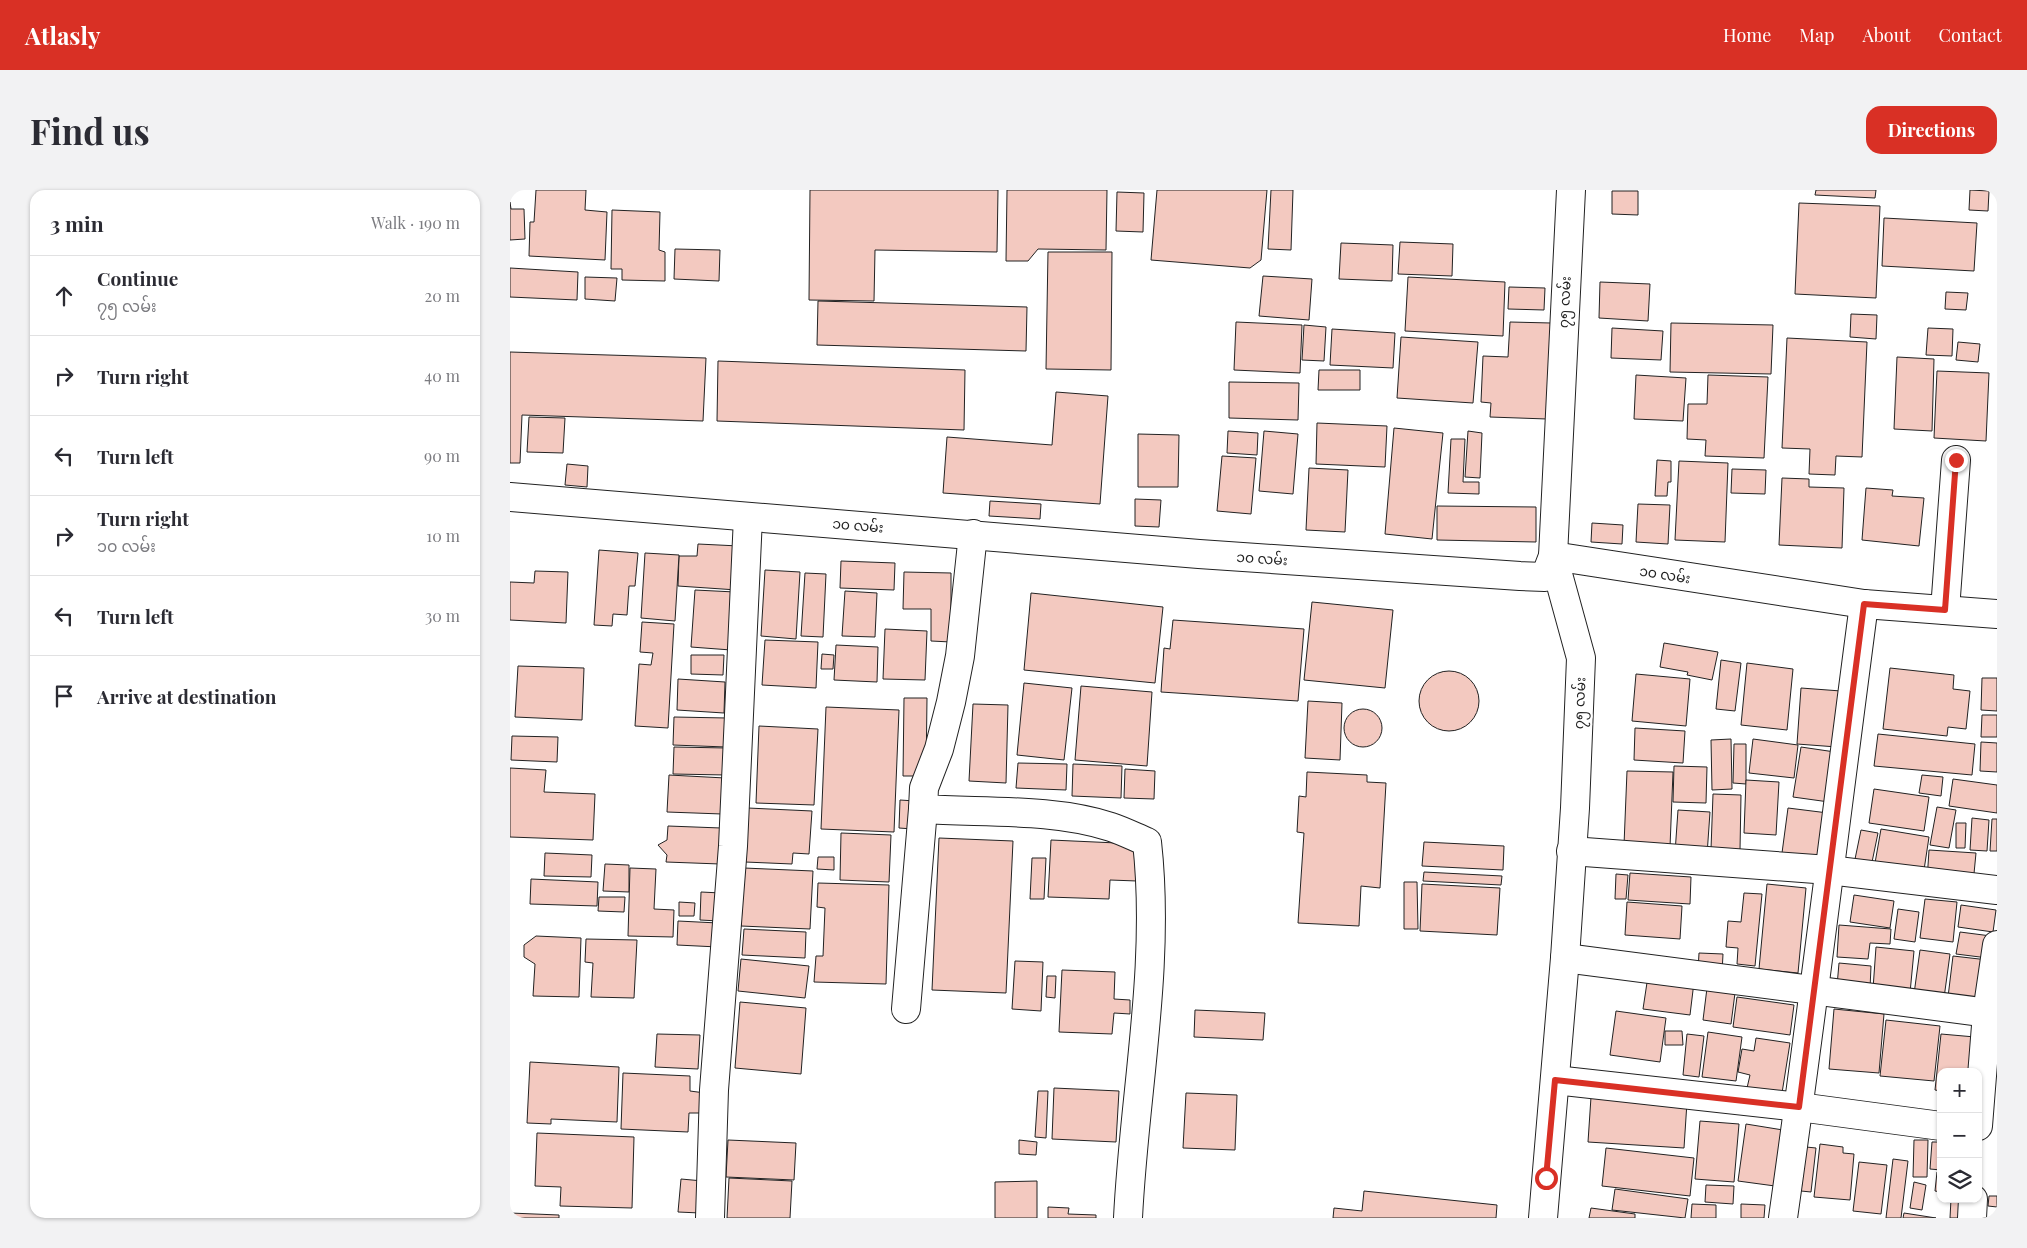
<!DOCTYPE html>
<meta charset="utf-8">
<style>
body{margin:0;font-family:"Playfair Display","Noto Sans Myanmar",serif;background:#f2f2f3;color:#2b2b33}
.controls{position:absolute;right:15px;bottom:15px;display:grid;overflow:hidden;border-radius:10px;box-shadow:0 1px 4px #0004}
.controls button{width:45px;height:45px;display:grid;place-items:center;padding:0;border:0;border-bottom:1px solid #e1e1e2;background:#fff;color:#2b2b33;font:25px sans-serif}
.stop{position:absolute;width:15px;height:15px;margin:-11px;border:4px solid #d93025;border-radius:50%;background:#fff}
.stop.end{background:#d93025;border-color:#fff;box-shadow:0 1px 5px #0008}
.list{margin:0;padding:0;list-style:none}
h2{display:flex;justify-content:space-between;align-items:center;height:65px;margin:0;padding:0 20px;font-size:21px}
h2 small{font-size:16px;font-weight:400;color:#7c7c81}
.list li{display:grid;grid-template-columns:32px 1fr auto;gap:15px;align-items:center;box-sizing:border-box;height:80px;padding:0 20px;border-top:1px solid #e1e1e2}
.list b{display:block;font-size:19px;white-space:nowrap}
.list p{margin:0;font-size:16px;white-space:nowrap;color:#7c7c81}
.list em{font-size:16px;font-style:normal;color:#7c7c81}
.icon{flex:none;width:28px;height:28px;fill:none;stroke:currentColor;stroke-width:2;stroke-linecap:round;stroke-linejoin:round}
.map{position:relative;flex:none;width:1487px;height:1028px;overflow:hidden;border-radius:15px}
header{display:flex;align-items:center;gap:30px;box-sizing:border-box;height:70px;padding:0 25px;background:#d93025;color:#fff}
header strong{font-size:24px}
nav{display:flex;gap:28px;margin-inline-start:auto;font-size:18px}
.intro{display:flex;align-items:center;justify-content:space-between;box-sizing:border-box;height:120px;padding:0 30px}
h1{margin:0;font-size:35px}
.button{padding:12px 22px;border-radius:15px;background:#d93025;color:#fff;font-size:18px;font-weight:700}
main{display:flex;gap:30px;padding:0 30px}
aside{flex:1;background:#fff;border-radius:15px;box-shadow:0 1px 4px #0004}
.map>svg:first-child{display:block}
</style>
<header>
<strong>Atlasly</strong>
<nav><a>Home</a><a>Map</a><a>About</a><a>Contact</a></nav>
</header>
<div class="intro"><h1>Find us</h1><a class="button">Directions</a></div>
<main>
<aside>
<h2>3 min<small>Walk · 190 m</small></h2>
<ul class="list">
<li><svg class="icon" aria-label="ahead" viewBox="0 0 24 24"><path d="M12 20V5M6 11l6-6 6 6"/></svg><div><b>Continue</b><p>၇၅ လမ်း</p></div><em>20 m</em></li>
<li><svg class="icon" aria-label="right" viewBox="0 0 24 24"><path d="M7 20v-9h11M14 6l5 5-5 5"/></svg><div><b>Turn right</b></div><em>40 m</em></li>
<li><svg class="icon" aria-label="left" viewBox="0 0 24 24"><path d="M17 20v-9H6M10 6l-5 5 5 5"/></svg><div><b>Turn left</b></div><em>90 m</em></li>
<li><svg class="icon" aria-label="right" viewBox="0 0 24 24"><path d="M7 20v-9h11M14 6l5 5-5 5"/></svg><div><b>Turn right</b><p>၁၀ လမ်း</p></div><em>10 m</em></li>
<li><svg class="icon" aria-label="left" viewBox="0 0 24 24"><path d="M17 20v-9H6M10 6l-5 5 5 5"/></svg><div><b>Turn left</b></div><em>30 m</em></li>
<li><svg class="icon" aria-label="arrive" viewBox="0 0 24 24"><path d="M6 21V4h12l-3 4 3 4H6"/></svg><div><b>Arrive at destination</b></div></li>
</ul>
</aside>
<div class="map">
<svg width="1487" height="1028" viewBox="0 0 1487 1028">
<rect width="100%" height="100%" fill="#fff"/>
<!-- building -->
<g fill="#f3c9c0" stroke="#222">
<path d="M26,0H76L75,20L97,22L95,70L19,66L20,32H24Z"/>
<path d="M300,0H488L487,62L365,60L364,111L299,110Z"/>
<path d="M497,0H597L596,60L528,59L518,71H496Z"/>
<path d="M647,0H757L751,70L740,78L641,70Z"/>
<path d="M761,0H783L781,60L758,59Z"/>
<path d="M1306,0H1366L1365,8L1305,5Z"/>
<path d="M1460,0L1479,1L1478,21L1459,20Z"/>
<path d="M1102,1H1128V25L1102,24Z"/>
<path d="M607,2L634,3L633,42L606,41Z"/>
<path d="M0,12L1,19H14L15,49L0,50Z"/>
<path d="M1289,13L1370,16L1366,108L1285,104Z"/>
<path d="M102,20L150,22L149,60L155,62V91L112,90V79H101Z"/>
<path d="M1374,28L1467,33L1464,81L1372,76Z"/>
<path d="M890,52L943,54L942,86L888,84Z"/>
<path d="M831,53L883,55L882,91L829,89Z"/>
<path d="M165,59L210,60L209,91L164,89Z"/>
<path d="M538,62H602L601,180L536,179Z"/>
<path d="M0,78L68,82L67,110L0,107Z"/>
<path d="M753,86L802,89L799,130L749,126Z"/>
<path d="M75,87L107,88L105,111L75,109Z"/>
<path d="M898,87L995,92L993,146L895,141Z"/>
<path d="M1090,92L1140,94L1138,131L1089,128Z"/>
<path d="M999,97L1035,98L1034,120L998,119Z"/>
<path d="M1436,102L1458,103L1456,120L1435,119Z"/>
<path d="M308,111L517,117L516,161L307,155Z"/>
<path d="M1341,124L1367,125L1366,149L1340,147Z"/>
<path d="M726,132L792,135L790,183L724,180Z"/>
<path d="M1000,132L1041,133L1037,229L980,227L981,213L971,212L973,166L998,167Z"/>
<path d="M1161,133L1263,135L1261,184L1160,182Z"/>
<path d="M794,135L816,137L814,171L792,170Z"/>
<path d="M1102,138L1153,141L1151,170L1101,168Z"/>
<path d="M1418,138L1443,139L1442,166L1416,165Z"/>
<path d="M822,139L885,143L883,178L820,175Z"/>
<path d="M891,147L968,152L963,213L887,208Z"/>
<path d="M1277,148L1357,152L1352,267L1326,266L1325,285L1299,284L1300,259L1272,258Z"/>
<path d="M1448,152L1470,154L1468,172L1446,170Z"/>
<path d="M0,162L196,168L193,231L12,225L10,273H0Z"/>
<path d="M1387,167L1424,169L1422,241L1384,239Z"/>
<path d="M208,171L455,180L454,240L207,231Z"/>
<path d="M809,180H850V200H808Z"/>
<path d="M1427,181L1479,183L1476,251L1424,248Z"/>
<path d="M1126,185L1176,188L1173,231L1124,229Z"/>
<path d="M1198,185L1258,187L1254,268L1195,266L1196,250L1177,249L1178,214H1197Z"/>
<path d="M719,192L789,193L788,230L719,228Z"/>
<path d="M546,202L598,206L590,314L433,303L437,247L542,255Z"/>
<path d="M19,227L55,228L53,263L17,262Z"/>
<path d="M807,233L877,236L875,277L806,274Z"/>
<path d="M884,238L933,243L922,349L875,344Z"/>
<path d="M718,241L748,243L747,265L717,263Z"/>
<path d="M754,241L788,244L783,304L749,301Z"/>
<path d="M958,241L972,243L970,288L955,287Z"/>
<path d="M628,244L669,245L668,297H628Z"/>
<path d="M941,249H955L953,292H969V304L938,303Z"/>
<path d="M712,266L746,268L741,324L707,321Z"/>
<path d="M1147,270L1161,271V292H1158L1157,306H1145Z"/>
<path d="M1169,271L1218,273L1215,352L1165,350Z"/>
<path d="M57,274L78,276L77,297L55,295Z"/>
<path d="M799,278L838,280L835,342L796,340Z"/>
<path d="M1222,279L1256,280L1255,304L1221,303Z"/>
<path d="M1272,288L1299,289V297L1334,298L1332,358L1269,355Z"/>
<path d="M1356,298L1383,300L1382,306L1414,308L1409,356L1352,350Z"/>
<path d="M625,309L651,310L649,337L625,336Z"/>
<path d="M480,311L531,314L530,329L479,326Z"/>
<path d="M1128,314L1160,315L1158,354L1126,352Z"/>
<path d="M927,316L1026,317V352L927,350Z"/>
<path d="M1082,333L1113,335L1112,354L1081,352Z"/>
<path d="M188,354L229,356L227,400L168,396L169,366H187Z"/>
<path d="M89,360L128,363L125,396H119L117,425L103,424L102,436L84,435Z"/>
<path d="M135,363L169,365L165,431L131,428Z"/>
<path d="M331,371L385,373L384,400L330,398Z"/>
<path d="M255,380L290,382L286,449L251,446Z"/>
<path d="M25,381L58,382L56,433L0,430V392L24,393Z"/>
<path d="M394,382L441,383V452L421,451V419H393Z"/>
<path d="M295,383L316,384L313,447L291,446Z"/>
<path d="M185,400L225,402L221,460L181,457Z"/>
<path d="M335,401L367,403L365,447L332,446Z"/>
<path d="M521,403L653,417L645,493L514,480Z"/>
<path d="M802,412L883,420L875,498L794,490Z"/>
<path d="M663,430L794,439L788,511L651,502L654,458L660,459Z"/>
<path d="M132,432L164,434L158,538L125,536L129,474L141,475L143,463L130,462Z"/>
<path d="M375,439L417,441L415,490L373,489Z"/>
<path d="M255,450L308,452L306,498L252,495Z"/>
<path d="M1154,453L1208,462L1202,490L1177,485L1178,482L1150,477Z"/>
<path d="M326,455L368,457L367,492L324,490Z"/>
<path d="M312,464L324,465L323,479H311Z"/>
<path d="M181,465H214L213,485L181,484Z"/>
<path d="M1211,470L1231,473L1225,521L1206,519Z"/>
<path d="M1237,473L1283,479L1277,540L1231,535Z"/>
<path d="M8,476L74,478L72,530L5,527Z"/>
<path d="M1380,478L1444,485L1443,499L1460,501L1456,539L1438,537L1437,546L1373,539Z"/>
<circle cx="939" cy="511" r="30"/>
<path d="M1126,484L1180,489L1176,536L1122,531Z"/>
<path d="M1472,488H1487V521L1471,520Z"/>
<path d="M168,489L215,492L214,523L167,520Z"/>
<path d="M514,493L562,498L554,570L507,565Z"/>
<path d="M571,496L642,502L637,576L565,570Z"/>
<path d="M1291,498L1331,501L1327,557L1287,554Z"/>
<path d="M394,508H417L416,586H393Z"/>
<path d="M798,511L832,513L830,570L795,568Z"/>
<path d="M463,514L498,515L496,593L459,591Z"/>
<path d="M316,517L389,520L384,642L311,639Z"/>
<circle cx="853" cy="538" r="19"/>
<path d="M1472,525H1487V547H1471Z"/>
<path d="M164,527L217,528L216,557L163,555Z"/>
<path d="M249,536L308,539L304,615L246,613Z"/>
<path d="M1125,538L1175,541L1173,573L1124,570Z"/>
<path d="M1368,544L1465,554L1462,585L1364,576Z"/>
<path d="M2,546L48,547L47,572L1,570Z"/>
<path d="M1221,549L1222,599L1202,600L1201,550Z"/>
<path d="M1243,549L1288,555L1284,588L1239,583Z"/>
<path d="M1471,552L1487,553V582L1470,581Z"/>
<path d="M1224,554H1236V594L1223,593Z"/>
<path d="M164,557L217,558L216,585L163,584Z"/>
<path d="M1291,557L1325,562L1319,612L1283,607Z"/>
<path d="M508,573L557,574L556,600L506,598Z"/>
<path d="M563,574L612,576L611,608L562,606Z"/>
<path d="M1164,576L1197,577L1196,613L1163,612Z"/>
<path d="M0,578L36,580L34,602L85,604L83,650L0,647Z"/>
<path d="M615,579L645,581L644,609L614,608Z"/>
<path d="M1117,581L1163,582L1160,657L1114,655Z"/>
<path d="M797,582L857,585V592L876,593L870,698L851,696L849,736L788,733L794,643L787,642L789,606L796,607Z"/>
<path d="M159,585L215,588L212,624L157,622Z"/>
<path d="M1412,585L1433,587L1431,606L1409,603Z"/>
<path d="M1443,589L1487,595V623L1439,616Z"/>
<path d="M1236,590L1269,592L1266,645L1234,643Z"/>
<path d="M1364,599L1419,607L1414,641L1359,633Z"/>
<path d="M1203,604L1231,605L1230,660L1201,659Z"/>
<path d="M390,610L405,611L403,639L389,638Z"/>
<path d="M1427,617L1446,620L1439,658L1420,655Z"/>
<path d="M238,618L302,621L299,664L283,663L282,674L235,672Z"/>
<path d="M1278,618L1318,623L1311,669L1272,663Z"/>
<path d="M1168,620L1200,622L1197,665L1165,663Z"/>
<path d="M1462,628L1479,630L1477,661L1460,660Z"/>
<path d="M1482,629H1487V661H1480Z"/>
<path d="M1446,633H1456L1455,658H1446Z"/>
<path d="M158,636L211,638L210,674L156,672L157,665L148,655L157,650Z"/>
<path d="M1371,639L1419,647L1414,680L1365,673Z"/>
<path d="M1351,640L1368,643L1361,677L1344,674Z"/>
<path d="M331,643L381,645L379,692L330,690Z"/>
<path d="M429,648L503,651L496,803L422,800Z"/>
<path d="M541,650L629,654L627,691L600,690L599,709L538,707Z"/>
<path d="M914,652L994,656L993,680L912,676Z"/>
<path d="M1419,660L1466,663L1463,694L1417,691Z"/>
<path d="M35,663L82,665L81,687L34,686Z"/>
<path d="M308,667H324V680L307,679Z"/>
<path d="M522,668H536L534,709H520Z"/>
<path d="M95,674L119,675V702L93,701Z"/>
<path d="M120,678L146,679L144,719L164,720L163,747L118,746Z"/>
<path d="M234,678L303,681L300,739L231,736Z"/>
<path d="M914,682L992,686L991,695L913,691Z"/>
<path d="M1120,683L1181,687L1180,714L1118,710Z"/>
<path d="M1106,684L1118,685L1116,709H1105Z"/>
<path d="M21,689L88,692L87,716L20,714Z"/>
<path d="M894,692H907L908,739H894Z"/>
<path d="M308,693L379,695L376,794L304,792L306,766H313L315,718L307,717Z"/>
<path d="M912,694L990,698L987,745L910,741Z"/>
<path d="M1257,694L1296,698L1288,783L1249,779Z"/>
<path d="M191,702L211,703L209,731L190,730Z"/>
<path d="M1234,703L1252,704L1245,776L1227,774L1228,758L1216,757L1218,731L1231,732Z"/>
<path d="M1344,705L1384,711L1380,738L1340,732Z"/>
<path d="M89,707H115L114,722L88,721Z"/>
<path d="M1415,709L1447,712L1443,752L1410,748Z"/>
<path d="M169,712L185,713L184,726H169Z"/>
<path d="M1117,712L1172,716L1170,749L1115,745Z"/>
<path d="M1451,715L1486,720L1483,742L1448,737Z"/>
<path d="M1388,719L1409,722L1405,752L1384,749Z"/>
<path d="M168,731L208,733V757L167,755Z"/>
<path d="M1329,735L1381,739L1380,754L1360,753L1358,769L1327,767Z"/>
<path d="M234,739L296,742L295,768L232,765Z"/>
<path d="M1450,742L1481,746L1478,768L1446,764Z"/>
<path d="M26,746L71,748L69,807L23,806L25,774L14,767V755Z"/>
<path d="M76,749L127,750L124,808L81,807L83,773L75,772Z"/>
<path d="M1366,757L1404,761L1400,803L1363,799Z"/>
<path d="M1410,760L1440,764L1434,808L1404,804Z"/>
<path d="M1189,763L1213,764L1212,783L1188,781Z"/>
<path d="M1443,766L1478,770L1472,811L1438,807Z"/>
<path d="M231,769L299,776L295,808L228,801Z"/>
<path d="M505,771L533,772L531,821L502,819Z"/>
<path d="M1329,773L1361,776L1360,799L1327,796Z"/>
<path d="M552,780L605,782L604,809L620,810V824L604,823L602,844L549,842Z"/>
<path d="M537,786H546L545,808L536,807Z"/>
<path d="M1138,786L1184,792L1180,825L1133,819Z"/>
<path d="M1197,798L1225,803L1221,834L1193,830Z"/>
<path d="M1227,807L1284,815L1280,845L1223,837Z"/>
<path d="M230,812L296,818L291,884L225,878Z"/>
<path d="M1324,819L1374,824L1369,883L1319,879Z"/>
<path d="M685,820L755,823L753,850L684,847Z"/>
<path d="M1106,821L1156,828L1150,872L1100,865Z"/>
<path d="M1376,830L1430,836L1424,891L1370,886Z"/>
<path d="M1155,841H1172L1173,855H1155Z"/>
<path d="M1198,842L1232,847L1226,891L1192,887Z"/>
<path d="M147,844L190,845L188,879L145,877Z"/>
<path d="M1177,844L1194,846L1189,887L1173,885Z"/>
<path d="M1431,844L1465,847L1462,882H1431V901L1425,900Z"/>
<path d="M1246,848L1280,853L1272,903L1237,898L1240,885L1228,882L1232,859L1244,861Z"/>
<path d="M20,872L109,877L107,932L41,929V934L17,933Z"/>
<path d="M113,883L180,886V901L195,903V923H179L178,942L111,939Z"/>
<path d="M544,898L609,901L606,952L542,949Z"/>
<path d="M528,901H538L536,948L525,947Z"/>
<path d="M676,903L727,905L725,960L673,958Z"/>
<path d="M1081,907L1177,912L1174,958L1078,952Z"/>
<path d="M1190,931L1229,934L1224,992L1185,989Z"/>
<path d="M1236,934L1273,940L1265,996L1228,991Z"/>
<path d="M27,943L124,947L122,1018L50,1016L51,997L25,996Z"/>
<path d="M218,950L286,953L284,990L216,987Z"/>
<path d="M509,950L527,952L526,965L509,964Z"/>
<path d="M1404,950H1418L1417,987H1403Z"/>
<path d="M1422,952H1431V980L1420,979Z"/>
<path d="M1310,954L1333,957V963L1344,964L1340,1010L1304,1007Z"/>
<path d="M1296,957L1306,958L1301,1002L1291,1001Z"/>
<path d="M1096,958L1184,968L1180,1006L1092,996Z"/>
<path d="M1383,969L1398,971L1391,1028H1376Z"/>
<path d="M1349,972L1377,975L1371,1024L1343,1021Z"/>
<path d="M1427,982L1431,983V1002L1425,1001Z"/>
<path d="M219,988L282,991L280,1028H217Z"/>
<path d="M171,989L193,991L190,1023L168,1022Z"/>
<path d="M527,991V1028H485V992Z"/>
<path d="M1404,992L1416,995L1412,1020L1400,1018Z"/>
<path d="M1196,995L1224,996L1223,1014L1195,1012Z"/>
<path d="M1105,999L1178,1009L1175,1028L1102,1020Z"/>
<path d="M854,1001L987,1015L986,1028H823L824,1018L852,1021Z"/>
<path d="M1479,1006H1487V1017L1478,1016Z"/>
<path d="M1441,1009H1457L1456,1028H1440Z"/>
<path d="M1182,1014L1206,1015V1028H1181Z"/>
<path d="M1231,1014L1255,1015L1254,1028H1231Z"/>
<path d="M538,1017L559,1018L558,1024L586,1025V1028H538Z"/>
<path d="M1081,1018L1125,1024V1028H1079Z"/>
<path d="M0,1023L49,1025V1028H0Z"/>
<path d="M1394,1023L1426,1028H1393Z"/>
</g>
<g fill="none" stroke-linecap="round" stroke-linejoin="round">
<defs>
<g id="minor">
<path d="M0,307L689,364L1010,386L1035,387L1043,366L1354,414L1487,424"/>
<path d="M463,344L450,466L441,512L429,559L414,598L413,619C472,623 544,618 601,637C613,641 625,647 637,652C651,776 624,904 618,1028"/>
<path d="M1435,420L1446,270"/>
<path d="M1061,661L1319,680L1487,700"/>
<path d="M1055,768L1487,824"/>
<path d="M396,819L413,619"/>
<path d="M1045,890L1289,917L1431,936"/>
<path d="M1468,936L1477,823L1487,755"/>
<path d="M200,1028L204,900L223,656L238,327"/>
<path d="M1033,1028L1055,768L1065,618L1071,468L1043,366L1061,0"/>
<path d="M1273,1028C1302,824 1327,619 1354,414"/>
<path d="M1462,1028L1463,1009"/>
</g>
</defs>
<!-- minor casing -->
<use href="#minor" stroke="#222" stroke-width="30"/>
<!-- minor -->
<use href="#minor" stroke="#fff" stroke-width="28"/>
</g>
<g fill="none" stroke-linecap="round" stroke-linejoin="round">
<!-- route -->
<path stroke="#d93025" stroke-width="6" d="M1036,988L1045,890L1289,917L1354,414L1435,420L1446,270"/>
</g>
<g text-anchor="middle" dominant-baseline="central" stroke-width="4" stroke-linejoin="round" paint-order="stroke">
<!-- street labels -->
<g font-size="14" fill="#222" stroke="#fff">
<text transform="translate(1054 112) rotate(-87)">၇၅ လမ်း</text>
<text transform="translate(348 335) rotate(5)">၁၀ လမ်း</text>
<text transform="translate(752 368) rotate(4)">၁၀ လမ်း</text>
<text transform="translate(1155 384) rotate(9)">၁၀ လမ်း</text>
<text transform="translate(1069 513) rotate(-88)">၇၅ လမ်း</text>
</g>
</g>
</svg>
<div class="controls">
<button>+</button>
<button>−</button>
<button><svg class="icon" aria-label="layers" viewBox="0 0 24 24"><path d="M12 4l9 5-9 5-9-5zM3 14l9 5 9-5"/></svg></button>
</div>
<div class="stop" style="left:1036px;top:988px"></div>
<div class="stop end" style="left:1446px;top:270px"></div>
</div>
</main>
